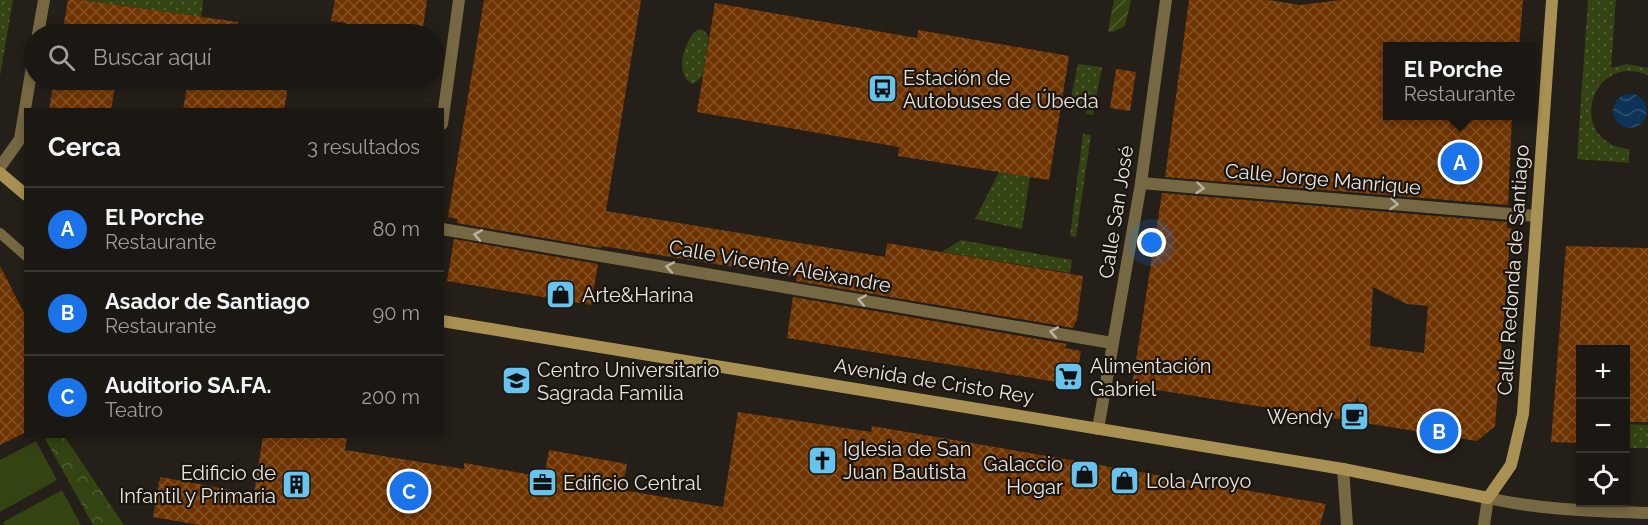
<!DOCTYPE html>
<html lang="es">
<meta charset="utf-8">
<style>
body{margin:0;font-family:Raleway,sans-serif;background:#282420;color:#f1f3f6}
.controls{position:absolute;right:18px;bottom:18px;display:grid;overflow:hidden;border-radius:0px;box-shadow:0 3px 9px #0003}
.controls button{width:54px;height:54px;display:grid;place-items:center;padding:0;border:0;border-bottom:2px solid #393632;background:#1b1712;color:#f1f3f6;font:30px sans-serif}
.you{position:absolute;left:1152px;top:243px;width:21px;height:21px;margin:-15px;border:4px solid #fff;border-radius:50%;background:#1a73e8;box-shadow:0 0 0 9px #1a73e833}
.badge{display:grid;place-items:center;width:39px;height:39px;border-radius:50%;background:#1a73e8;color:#fff;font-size:20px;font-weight:700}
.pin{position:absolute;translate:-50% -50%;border:3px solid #fff;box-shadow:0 2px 6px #0006}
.popup{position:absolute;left:1383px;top:42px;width:153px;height:78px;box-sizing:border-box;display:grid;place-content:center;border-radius:0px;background:#1b1712;filter:drop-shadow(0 2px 4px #0005);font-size:20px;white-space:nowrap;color:#a09f9f}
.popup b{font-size:22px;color:#f1f3f6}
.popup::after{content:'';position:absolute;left:50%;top:100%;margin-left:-12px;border:12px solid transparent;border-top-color:#1b1712}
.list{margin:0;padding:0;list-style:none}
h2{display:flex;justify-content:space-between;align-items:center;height:78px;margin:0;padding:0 24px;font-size:26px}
h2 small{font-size:20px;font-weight:400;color:#a09f9f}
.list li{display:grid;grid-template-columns:39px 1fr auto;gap:18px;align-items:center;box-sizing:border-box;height:84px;padding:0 24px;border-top:2px solid #393632}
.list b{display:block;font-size:22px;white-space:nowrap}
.list p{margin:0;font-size:20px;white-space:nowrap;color:#a09f9f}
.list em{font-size:20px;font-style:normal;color:#a09f9f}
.icon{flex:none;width:33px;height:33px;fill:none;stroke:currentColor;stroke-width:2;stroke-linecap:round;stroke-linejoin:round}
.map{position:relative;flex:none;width:1648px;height:525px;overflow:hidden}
.search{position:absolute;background:#1b1712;box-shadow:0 3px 9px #0003;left:24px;top:24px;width:420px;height:66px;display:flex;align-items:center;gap:15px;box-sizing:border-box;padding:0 21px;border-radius:33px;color:#a09f9f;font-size:22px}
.panel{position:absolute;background:#1b1712;box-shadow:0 3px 9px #0003;left:24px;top:108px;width:420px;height:330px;border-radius:0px}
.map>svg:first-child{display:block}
</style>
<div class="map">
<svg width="1648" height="525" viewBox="0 0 1648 525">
<defs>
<pattern id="grass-dots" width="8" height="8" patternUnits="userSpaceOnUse" patternTransform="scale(1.5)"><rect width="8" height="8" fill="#334312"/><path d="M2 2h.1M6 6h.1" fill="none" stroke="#515e34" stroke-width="1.8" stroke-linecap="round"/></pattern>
<pattern id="forest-crowns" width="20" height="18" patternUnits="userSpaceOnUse" patternTransform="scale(1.5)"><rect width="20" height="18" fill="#334312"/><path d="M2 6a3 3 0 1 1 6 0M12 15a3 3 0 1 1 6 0" fill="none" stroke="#515e34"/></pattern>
<pattern id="garden-furrows" width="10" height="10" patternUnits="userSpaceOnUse" patternTransform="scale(1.5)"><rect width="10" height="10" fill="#334312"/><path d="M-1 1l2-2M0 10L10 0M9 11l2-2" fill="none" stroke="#515e34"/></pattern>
<pattern id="water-waves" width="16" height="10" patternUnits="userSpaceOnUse" patternTransform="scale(1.5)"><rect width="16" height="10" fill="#0d3357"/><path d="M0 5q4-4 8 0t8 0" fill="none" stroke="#30506f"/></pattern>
<pattern id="building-cross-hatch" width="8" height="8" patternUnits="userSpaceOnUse" patternTransform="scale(1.5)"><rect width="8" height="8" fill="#703400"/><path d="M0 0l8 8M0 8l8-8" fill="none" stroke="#845125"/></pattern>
</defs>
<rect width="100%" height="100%" fill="#241f18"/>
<!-- grass -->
<g fill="url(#grass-dots)">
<path d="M0,0H13L0,76Z"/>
<path d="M81,0H203L201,17Z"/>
<path d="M1588,0H1616L1611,68L1627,64L1648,68V75C1590,51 1565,142 1629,149V163L1577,159Z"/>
<path d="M698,29L703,30L709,37L703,76L693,84C673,76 684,39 698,29Z"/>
<path d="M1078,64L1102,67L1093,115L1086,114L1087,105L1070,102Z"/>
<path d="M1083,134L1091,135L1076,237L1070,236Z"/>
<path d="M999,172L1030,177L1022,229L975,219Z"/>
<path d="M961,240L1072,260L1070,273L942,252Z"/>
<path d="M1626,424L1648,425V448H1626Z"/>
</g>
<!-- forest -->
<path fill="url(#forest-crowns)" d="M44,437H65L124,525H93Z"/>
<!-- garden -->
<path fill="url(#garden-furrows)" d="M1114,0H1131L1125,26L1113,32L1108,31Z"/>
<!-- pitch -->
<g fill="#334312">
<path d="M36,441L57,480L0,512V460Z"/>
<path d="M62,490L81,525H5L3,522Z"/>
</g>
<!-- water -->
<circle fill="url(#water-waves)" cx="1630" cy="111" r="17"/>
<!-- building -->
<g fill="url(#building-cross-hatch)" fill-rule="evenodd">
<path d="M68,0H81L238,22L237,34H62Z"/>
<path d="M335,0H427L422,34H345L347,23L331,21Z"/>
<path d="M484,0H641L606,211L885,257L887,243L1083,276L1077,319L1073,328L796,281L797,277L602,246L601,248L457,223V219L448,217Z"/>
<path d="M1189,0H1268L1300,5L1341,0H1523L1519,46H1388V116H1512L1508,205L1165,177Z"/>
<path d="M715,3L917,38L918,30L1069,56L1049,180L898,156L899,147L697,112Z"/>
<path d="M1116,69L1136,72L1130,111L1110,108Z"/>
<path d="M54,80H116L111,110H49Z"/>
<path d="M188,80H289L284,110H183Z"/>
<path d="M1162,193L1507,222V228H1511L1495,426L1477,441L1359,422L1358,395L1350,421L1132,386ZM1373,287L1407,304L1428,306L1424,353L1370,346Z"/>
<path d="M454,239L598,264L591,305L447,281Z"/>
<path d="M1566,246L1648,248V422H1626V350H1581V443L1551,442Z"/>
<path d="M0,266L26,317V432L0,445Z"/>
<path d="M793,297L1067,344L1065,348L1081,351L1075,385L787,338Z"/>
<path d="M738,412L871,432L872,426L1326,504L1320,525H200L153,517L160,477L254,494L263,436H347L345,450L464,469V463L544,477L549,450L627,464L622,490L723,507Z"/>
</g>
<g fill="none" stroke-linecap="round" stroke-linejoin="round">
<!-- lane -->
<path stroke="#766842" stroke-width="10" d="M0,233L26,256"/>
<!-- street -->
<g stroke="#766842" stroke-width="12">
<path d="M38,34L44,0"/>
<path d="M442,124L459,0"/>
<path d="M0,167L20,139L34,55"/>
<path d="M1141,183L1536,216"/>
<path d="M442,229L1112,343"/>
<path d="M1098,429L1141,183L1166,0"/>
<path d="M1343,469L1347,525"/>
<path d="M1484,525L1488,498C1541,510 1594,511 1648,513"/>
</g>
<!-- secondary -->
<g stroke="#a89152" stroke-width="12">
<path d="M0,173L26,195"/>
<path d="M442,321L1343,469L1488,498L1511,465L1523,414L1552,0"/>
</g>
</g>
<!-- one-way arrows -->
<defs><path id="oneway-chevron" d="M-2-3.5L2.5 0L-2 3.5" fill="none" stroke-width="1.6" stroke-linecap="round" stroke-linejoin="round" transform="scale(1.5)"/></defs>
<g stroke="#bab2a0">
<use href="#oneway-chevron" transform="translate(1200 188) rotate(5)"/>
<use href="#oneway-chevron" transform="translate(1394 204) rotate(5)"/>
<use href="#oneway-chevron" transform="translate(478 235) rotate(-170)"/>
<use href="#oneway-chevron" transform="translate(670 267) rotate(-170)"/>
<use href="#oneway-chevron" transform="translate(862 300) rotate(-170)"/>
<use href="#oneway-chevron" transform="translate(1054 332) rotate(-170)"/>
</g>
<!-- icons -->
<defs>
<symbol id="bus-square" viewBox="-11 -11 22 22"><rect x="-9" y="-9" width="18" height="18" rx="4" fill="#66c4ef" stroke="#1b150f"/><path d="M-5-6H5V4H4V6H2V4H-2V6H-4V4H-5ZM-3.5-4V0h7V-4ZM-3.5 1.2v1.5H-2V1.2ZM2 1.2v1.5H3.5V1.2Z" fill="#111"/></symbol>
<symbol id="shop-square" viewBox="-11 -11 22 22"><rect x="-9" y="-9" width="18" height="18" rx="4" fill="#66c4ef" stroke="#1b150f"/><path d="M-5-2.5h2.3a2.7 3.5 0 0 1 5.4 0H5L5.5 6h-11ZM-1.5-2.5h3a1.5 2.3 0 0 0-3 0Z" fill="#111"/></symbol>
<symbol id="supermarket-square" viewBox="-11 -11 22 22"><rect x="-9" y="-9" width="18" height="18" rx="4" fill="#66c4ef" stroke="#1b150f"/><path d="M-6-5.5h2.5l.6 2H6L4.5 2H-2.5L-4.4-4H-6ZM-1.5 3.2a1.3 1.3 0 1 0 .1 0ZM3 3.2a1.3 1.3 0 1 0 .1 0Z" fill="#111"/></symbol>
<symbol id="university-square" viewBox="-11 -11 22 22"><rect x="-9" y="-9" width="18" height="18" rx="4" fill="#66c4ef" stroke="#1b150f"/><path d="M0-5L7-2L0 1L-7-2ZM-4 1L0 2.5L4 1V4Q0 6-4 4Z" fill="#111"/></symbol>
<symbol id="cafe-square" viewBox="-11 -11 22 22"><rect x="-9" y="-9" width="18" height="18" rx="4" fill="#66c4ef" stroke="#1b150f"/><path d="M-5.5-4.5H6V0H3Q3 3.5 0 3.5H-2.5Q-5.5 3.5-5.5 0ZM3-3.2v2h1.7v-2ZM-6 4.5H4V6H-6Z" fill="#111"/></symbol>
<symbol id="church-square" viewBox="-11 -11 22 22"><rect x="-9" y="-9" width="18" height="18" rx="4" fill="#66c4ef" stroke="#1b150f"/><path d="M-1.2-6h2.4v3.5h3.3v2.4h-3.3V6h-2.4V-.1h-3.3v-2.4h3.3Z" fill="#111"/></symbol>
<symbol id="office-square" viewBox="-11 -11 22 22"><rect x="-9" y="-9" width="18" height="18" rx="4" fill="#66c4ef" stroke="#1b150f"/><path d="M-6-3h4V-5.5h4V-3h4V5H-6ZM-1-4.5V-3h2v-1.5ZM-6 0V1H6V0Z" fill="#111"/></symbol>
<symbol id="building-square" viewBox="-11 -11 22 22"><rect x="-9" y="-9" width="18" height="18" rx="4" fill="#66c4ef" stroke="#1b150f"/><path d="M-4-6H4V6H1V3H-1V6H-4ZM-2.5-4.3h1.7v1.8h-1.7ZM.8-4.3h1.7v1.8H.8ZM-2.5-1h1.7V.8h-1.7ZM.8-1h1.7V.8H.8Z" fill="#111"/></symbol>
</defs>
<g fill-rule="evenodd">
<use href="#bus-square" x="866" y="72" width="33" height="33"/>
<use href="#shop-square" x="544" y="278" width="33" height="33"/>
<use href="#supermarket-square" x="1052" y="360" width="33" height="33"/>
<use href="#university-square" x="500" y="364" width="33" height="33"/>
<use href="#cafe-square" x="1338" y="400" width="33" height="33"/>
<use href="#church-square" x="806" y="444" width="33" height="33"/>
<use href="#shop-square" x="1068" y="458" width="33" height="33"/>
<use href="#shop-square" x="1108" y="464" width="33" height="33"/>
<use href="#office-square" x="526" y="466" width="33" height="33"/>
<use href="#building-square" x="280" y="468" width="33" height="33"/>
</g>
<g text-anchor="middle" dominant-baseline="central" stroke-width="4.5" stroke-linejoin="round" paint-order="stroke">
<!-- poi labels -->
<g font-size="20" fill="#e8e4df" stroke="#1b150f" text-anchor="start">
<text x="903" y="78">Estación de<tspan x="903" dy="23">Autobuses de Úbeda</tspan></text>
<text x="582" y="295">Arte&amp;Harina</text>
<text x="1090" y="366">Alimentación<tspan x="1090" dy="23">Gabriel</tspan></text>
<text x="537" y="370">Centro Universitario<tspan x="537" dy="23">Sagrada Familia</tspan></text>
<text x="1333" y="417" text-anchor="end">Wendy</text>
<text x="843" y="449">Iglesia de San<tspan x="843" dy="23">Juan Bautista</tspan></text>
<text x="1063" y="464" text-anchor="end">Galaccio<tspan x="1063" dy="23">Hogar</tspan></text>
<text x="276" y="473" text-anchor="end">Edificio de<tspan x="276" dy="23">Infantil y Primaria</tspan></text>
<text x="1146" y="481">Lola Arroyo</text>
<text x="563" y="483">Edificio Central</text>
</g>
<!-- street labels -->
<g font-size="20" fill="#e8e4df" stroke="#1b150f">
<text transform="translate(1323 179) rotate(5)">Calle Jorge Manrique</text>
<text transform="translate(1116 212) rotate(-81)">Calle San José</text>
<text transform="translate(780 266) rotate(10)">Calle Vicente Aleixandre</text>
<text transform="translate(1513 270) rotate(-86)">Calle Redonda de Santiago</text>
<text transform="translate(934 381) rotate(9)">Avenida de Cristo Rey</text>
</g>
</g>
</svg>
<div class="controls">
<button>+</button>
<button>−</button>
<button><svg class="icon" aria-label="locate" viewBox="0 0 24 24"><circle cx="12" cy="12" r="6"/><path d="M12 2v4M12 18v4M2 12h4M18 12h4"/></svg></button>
</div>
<div class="you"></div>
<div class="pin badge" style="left:1460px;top:162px">A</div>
<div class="popup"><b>El Porche</b>Restaurante</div>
<div class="pin badge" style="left:1439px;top:431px">B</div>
<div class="pin badge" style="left:409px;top:491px">C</div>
<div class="search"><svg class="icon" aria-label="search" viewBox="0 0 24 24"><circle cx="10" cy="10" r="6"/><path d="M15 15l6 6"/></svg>Buscar aquí</div>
<section class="panel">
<h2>Cerca<small>3 resultados</small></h2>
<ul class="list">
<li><span class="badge">A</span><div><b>El Porche</b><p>Restaurante</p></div><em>80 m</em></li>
<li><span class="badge">B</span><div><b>Asador de Santiago</b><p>Restaurante</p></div><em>90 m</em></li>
<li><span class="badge">C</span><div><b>Auditorio SA.FA.</b><p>Teatro</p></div><em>200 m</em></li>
</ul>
</section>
</div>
